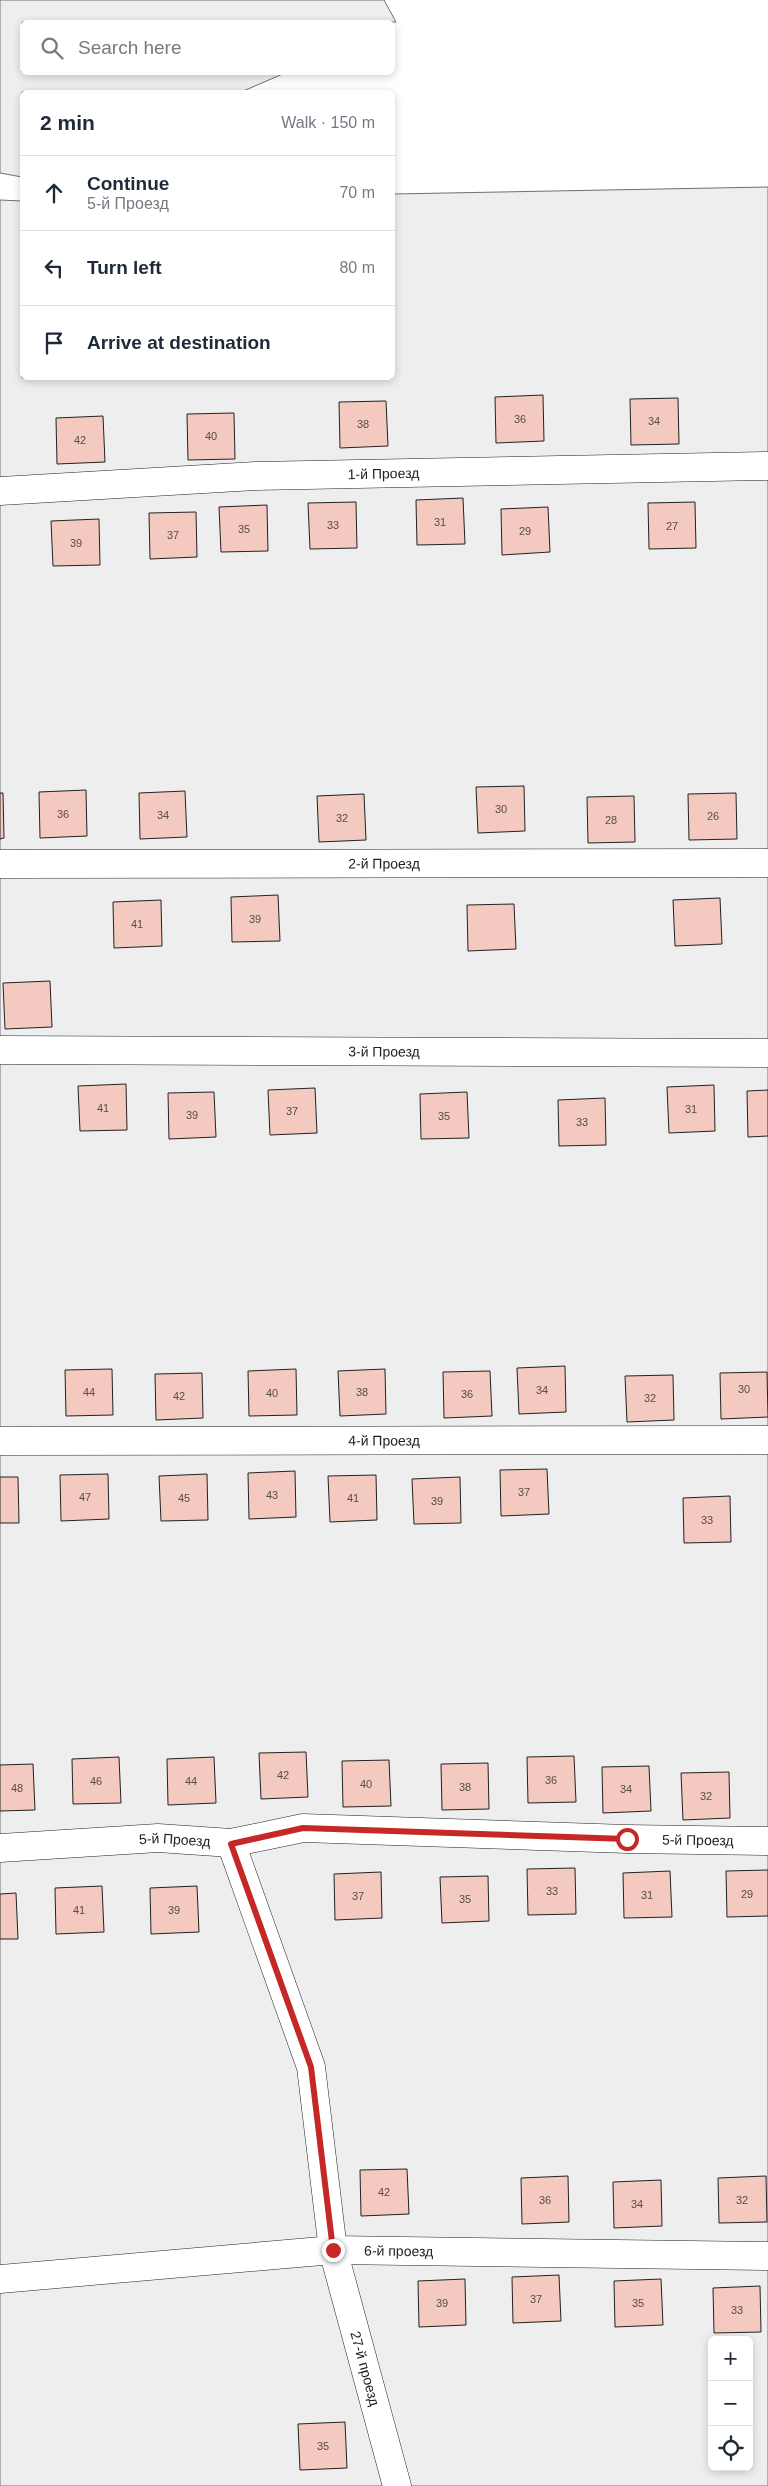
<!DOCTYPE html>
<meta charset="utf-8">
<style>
body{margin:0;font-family:Arial,sans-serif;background:#f6f6f7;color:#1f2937}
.controls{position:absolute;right:15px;bottom:15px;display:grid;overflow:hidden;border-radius:8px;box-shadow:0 2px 8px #0003}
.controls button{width:45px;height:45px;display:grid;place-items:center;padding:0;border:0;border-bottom:1px solid #e0e1e3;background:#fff;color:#1f2937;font:25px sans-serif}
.stop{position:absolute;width:15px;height:15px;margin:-11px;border:4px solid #c62828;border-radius:50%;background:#fff}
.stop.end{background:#c62828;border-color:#fff;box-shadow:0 1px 5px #0008}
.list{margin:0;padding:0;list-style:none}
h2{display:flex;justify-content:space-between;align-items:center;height:65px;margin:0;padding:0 20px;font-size:21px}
h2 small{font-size:16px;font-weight:400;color:#747a83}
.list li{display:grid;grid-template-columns:32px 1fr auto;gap:15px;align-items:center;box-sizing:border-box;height:75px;padding:0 20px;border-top:1px solid #e0e1e3}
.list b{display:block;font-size:19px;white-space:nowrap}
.list p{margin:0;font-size:16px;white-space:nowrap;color:#747a83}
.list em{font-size:16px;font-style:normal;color:#747a83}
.icon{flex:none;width:28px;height:28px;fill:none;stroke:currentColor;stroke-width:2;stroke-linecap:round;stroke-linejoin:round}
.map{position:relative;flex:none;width:768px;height:2486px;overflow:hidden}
.search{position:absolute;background:#fff;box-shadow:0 2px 8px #0003;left:20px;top:20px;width:375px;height:55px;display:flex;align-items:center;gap:12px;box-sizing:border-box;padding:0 18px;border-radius:8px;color:#747a83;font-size:19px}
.panel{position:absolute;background:#fff;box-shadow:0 2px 8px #0003;left:20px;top:90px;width:375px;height:290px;border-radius:8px}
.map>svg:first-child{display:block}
</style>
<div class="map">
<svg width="768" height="2486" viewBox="0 0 768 2486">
<rect width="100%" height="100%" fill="#fff"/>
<!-- green -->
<g fill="#eee" stroke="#6f6f6f" fill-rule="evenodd">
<path d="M0,0H384L396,22H22V72L285,73L241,92H22V177L0,173Z"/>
<path d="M768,187V2486H0V200L22,201V378H392L393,194ZM712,2340H749V2467H712Z"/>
</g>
<!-- building -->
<g fill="#f3c9c0" stroke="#222">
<path d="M543,395L544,441L496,443L495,397Z"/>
<path d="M678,398L679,444L631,445L630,399Z"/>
<path d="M386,401L388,446L340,448L339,402Z"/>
<path d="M234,413L235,459L188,460L187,414Z"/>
<path d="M103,416L105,462L57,464L56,418Z"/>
<path d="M463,498L465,544L417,545L416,500Z"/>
<path d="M356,502L357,548L310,549L308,503Z"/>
<path d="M695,502L696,548L649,549L648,503Z"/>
<path d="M267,505L268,551L221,552L219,507Z"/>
<path d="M548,507L550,552L502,555L501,509Z"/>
<path d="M196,512L197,557L150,559L149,513Z"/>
<path d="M99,519L100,565L53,566L51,521Z"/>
<path d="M524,786L525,831L478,833L476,787Z"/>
<path d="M86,790L87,836L40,838L39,792Z"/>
<path d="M185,791L187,837L140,839L139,793Z"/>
<path d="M0,793H3L4,838L0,839Z"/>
<path d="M736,793L737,839L689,840L688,794Z"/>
<path d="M364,794L366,840L319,842L317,796Z"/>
<path d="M634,796L635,842L588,843L587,797Z"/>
<path d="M278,895L280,941L232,942L231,897Z"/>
<path d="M720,898L722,944L675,946L673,900Z"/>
<path d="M161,900L162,946L114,948L113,902Z"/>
<path d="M514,904L516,949L468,951L467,905Z"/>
<path d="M50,981L52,1027L5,1029L3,983Z"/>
<path d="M126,1084L127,1130L80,1131L78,1086Z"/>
<path d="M714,1085L715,1131L669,1133L667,1087Z"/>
<path d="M315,1088L317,1133L270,1135L268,1090Z"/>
<path d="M768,1090V1136L748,1137L747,1091Z"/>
<path d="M214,1092L216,1137L169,1139L168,1093Z"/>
<path d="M467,1092L469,1138L421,1139L420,1094Z"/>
<path d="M605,1098L606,1145L559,1146L558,1100Z"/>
<path d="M565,1366L566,1412L519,1414L517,1368Z"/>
<path d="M112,1369L113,1415L66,1416L65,1370Z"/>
<path d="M296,1369L297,1415L249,1416L248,1371Z"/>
<path d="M385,1369L386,1414L340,1416L338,1371Z"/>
<path d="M490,1371L492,1416L444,1418L443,1372Z"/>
<path d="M767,1372L768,1417L721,1419L720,1373Z"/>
<path d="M202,1373L203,1418L156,1420L155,1374Z"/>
<path d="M673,1375L674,1420L627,1422L625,1376Z"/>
<path d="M547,1469L549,1514L501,1516L500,1470Z"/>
<path d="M295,1471L296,1517L249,1519L248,1473Z"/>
<path d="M108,1474L109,1519L61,1521L60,1475Z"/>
<path d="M207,1474L208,1520L161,1521L159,1476Z"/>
<path d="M376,1475L377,1520L330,1522L328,1476Z"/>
<path d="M0,1477H18L19,1523H0Z"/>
<path d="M460,1477L461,1523L414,1524L412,1479Z"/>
<path d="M730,1496L731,1542L684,1543L683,1498Z"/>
<path d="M306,1752L308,1797L261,1799L259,1753Z"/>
<path d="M574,1756L576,1802L528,1803L527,1757Z"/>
<path d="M119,1757L121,1803L73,1804L72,1759Z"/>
<path d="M214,1757L216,1803L168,1805L167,1759Z"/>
<path d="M389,1760L391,1806L343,1807L342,1761Z"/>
<path d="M488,1763L489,1809L442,1810L441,1764Z"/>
<path d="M33,1764L35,1810L0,1811V1765Z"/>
<path d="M649,1766L651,1811L603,1813L602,1767Z"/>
<path d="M729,1772L730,1818L683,1820L681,1773Z"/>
<path d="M575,1868L576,1914L528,1915L527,1869Z"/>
<path d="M768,1870V1916L727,1917L726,1871Z"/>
<path d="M670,1871L672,1917L624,1918L623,1873Z"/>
<path d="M381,1872L382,1918L335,1920L334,1874Z"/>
<path d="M488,1876L489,1921L442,1923L440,1877Z"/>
<path d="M102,1886L104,1932L56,1934L55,1888Z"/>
<path d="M197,1886L199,1932L151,1934L150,1888Z"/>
<path d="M16,1893L18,1939H0V1894Z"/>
<path d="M407,2169L409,2214L361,2216L360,2170Z"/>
<path d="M568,2176L569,2222L522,2224L521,2178Z"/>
<path d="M766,2176L767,2222L719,2223L718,2178Z"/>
<path d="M661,2180L662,2226L614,2228L613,2182Z"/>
<path d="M559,2275L561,2321L513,2323L512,2277Z"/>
<path d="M465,2279L466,2325L419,2327L418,2281Z"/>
<path d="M661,2279L663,2325L615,2327L614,2281Z"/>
<path d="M760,2286L761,2332L714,2333L713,2288Z"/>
<path d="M345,2422L347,2468L300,2470L298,2424Z"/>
</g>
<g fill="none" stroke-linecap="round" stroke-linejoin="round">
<defs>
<g id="minor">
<path id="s1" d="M0,491L256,476L768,466"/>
<path id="s2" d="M0,864L768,863"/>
<path id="s3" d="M0,1050L768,1053"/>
<path id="s4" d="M0,1441L768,1440"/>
<path id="s5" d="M231,1843L311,2067L333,2250L397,2486"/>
<path id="s6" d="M0,1848L158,1838L231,1843L303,1828L627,1839L768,1841"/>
<path id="s7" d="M0,2279L333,2250L768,2256"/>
</g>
</defs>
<!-- minor casing -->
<use href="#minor" stroke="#222" stroke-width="29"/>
<!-- minor -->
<use href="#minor" stroke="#fff" stroke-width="28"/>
</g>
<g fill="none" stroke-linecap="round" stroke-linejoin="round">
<!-- route -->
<path stroke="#c62828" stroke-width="6" d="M333,2250L311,2067L231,1844L303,1828L627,1839"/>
</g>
<g text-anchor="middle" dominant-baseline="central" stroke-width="4" stroke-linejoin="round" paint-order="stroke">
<!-- number labels -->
<g font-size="11" fill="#564c4a">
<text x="520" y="419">36</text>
<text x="654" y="421">34</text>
<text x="363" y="424">38</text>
<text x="211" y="436">40</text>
<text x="80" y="440">42</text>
<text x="440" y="522">31</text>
<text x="333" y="525">33</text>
<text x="672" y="526">27</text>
<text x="244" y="529">35</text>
<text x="525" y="531">29</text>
<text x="173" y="535">37</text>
<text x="76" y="543">39</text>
<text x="501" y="809">30</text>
<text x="63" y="814">36</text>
<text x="163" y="815">34</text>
<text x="713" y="816">26</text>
<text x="342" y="818">32</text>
<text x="611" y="820">28</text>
<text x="255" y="919">39</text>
<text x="137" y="924">41</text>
<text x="103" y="1108">41</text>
<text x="691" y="1109">31</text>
<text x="292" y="1111">37</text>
<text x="192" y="1115">39</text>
<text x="444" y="1116">35</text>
<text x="582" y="1122">33</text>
<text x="744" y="1389">30</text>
<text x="542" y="1390">34</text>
<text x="89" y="1392">44</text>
<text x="362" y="1392">38</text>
<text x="272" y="1393">40</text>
<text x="467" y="1394">36</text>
<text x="179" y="1396">42</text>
<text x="650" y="1398">32</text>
<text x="524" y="1492">37</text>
<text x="272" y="1495">43</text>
<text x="85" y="1497">47</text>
<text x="184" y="1498">45</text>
<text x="353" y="1498">41</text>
<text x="437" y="1501">39</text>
<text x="707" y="1520">33</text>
<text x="283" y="1775">42</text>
<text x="551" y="1780">36</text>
<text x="96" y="1781">46</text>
<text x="191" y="1781">44</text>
<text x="366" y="1784">40</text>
<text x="465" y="1787">38</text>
<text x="17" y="1788">48</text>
<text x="626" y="1789">34</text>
<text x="706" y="1796">32</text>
<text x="552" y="1891">33</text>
<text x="747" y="1894">29</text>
<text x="647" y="1895">31</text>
<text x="358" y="1896">37</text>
<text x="465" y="1899">35</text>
<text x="79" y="1910">41</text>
<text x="174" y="1910">39</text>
<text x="384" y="2192">42</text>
<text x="545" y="2200">36</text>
<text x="742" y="2200">32</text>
<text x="637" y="2204">34</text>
<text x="536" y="2299">37</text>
<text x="442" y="2303">39</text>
<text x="638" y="2303">35</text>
<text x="737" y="2310">33</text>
<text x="323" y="2446">35</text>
</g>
<!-- street labels -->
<g font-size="14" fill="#222" stroke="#fff">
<text stroke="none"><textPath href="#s1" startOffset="384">1-й Проезд</textPath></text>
<text stroke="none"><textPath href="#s2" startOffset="384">2-й Проезд</textPath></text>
<text stroke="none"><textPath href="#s3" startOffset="384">3-й Проезд</textPath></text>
<text stroke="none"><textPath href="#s4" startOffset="384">4-й Проезд</textPath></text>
<text stroke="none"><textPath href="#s6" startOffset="700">5-й Проезд</textPath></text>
<text stroke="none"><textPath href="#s6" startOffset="175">5-й Проезд</textPath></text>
<text stroke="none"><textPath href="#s7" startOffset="400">6-й проезд</textPath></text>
<text stroke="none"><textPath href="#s5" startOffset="545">27-й проезд</textPath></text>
</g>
</g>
</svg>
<div class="controls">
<button>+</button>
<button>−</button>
<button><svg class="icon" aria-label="locate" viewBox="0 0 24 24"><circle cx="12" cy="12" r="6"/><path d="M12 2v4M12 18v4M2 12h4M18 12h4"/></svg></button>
</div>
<div class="stop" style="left:627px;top:1839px"></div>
<div class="stop end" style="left:333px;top:2250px"></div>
<div class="search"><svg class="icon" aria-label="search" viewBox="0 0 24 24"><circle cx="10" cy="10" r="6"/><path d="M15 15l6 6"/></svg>Search here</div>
<section class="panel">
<h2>2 min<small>Walk · 150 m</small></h2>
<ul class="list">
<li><svg class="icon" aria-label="ahead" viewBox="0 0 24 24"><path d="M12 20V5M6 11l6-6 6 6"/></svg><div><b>Continue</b><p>5-й Проезд</p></div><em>70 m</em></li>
<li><svg class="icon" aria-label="left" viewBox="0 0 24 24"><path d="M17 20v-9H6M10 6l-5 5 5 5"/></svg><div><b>Turn left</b></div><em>80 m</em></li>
<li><svg class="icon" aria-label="arrive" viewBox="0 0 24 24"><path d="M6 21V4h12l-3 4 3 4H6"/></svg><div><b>Arrive at destination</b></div></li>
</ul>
</section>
</div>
